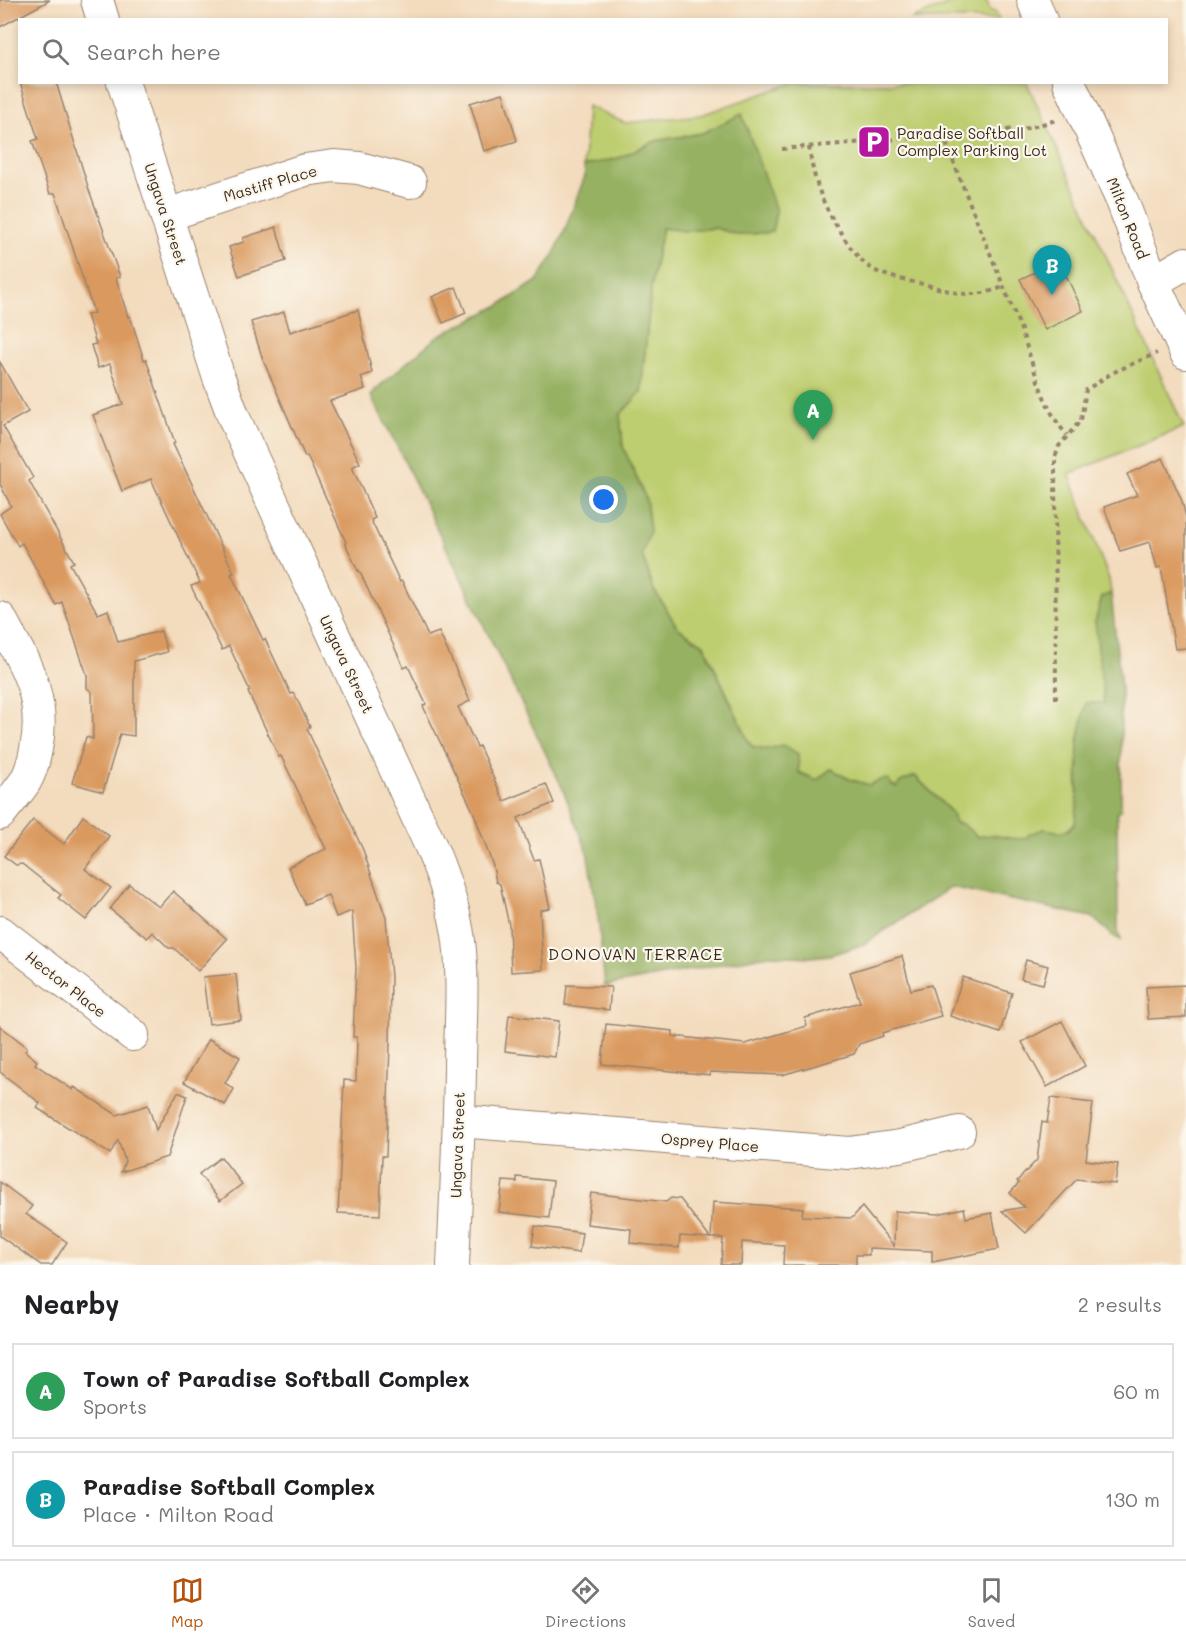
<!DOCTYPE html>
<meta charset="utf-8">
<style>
body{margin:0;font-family:Mali,sans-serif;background:#f2f2f2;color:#202124}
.you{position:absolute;left:604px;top:500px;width:21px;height:21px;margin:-15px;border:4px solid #fff;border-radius:50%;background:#1a73e8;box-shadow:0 0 0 9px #1a73e833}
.badge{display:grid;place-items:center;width:39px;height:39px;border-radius:50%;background:#b45309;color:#fff;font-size:20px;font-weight:700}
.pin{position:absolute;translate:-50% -50px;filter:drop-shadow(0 2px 3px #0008)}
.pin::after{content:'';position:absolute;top:32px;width:21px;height:18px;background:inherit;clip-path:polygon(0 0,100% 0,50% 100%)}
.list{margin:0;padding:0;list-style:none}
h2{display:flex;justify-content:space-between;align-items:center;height:78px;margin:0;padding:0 24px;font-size:26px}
h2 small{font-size:20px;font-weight:400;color:#757577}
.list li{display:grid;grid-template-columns:39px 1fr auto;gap:18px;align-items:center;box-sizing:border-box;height:96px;margin:0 12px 12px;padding:0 12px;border:2px solid #e0e0e0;border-radius:0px}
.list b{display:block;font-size:22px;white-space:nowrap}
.list p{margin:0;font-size:20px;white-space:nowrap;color:#757577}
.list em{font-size:20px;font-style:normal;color:#757577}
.icon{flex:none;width:33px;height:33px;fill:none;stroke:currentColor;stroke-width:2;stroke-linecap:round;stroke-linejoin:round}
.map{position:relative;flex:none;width:1186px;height:1265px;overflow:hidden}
.search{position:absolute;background:#fff;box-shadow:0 3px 9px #0003;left:18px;right:18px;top:18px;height:66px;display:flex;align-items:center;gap:15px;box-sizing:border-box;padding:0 21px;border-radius:0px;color:#757577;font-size:22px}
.sheet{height:294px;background:#fff}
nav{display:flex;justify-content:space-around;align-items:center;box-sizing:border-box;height:84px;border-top:2px solid #e0e0e0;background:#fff;font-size:16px;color:#757577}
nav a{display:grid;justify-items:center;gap:3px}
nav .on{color:#b45309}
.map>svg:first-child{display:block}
</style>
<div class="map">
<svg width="1186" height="1265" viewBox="0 0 1186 1265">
<rect width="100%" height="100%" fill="#fbf7ec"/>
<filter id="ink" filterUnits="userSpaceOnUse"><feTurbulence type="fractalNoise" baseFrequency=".0167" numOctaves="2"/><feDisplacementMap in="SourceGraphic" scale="12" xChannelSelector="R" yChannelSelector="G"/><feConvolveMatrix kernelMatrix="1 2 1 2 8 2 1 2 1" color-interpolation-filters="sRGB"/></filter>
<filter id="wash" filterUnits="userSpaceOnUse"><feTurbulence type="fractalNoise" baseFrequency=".008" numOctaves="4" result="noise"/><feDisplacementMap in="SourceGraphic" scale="24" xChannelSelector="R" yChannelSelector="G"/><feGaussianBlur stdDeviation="1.35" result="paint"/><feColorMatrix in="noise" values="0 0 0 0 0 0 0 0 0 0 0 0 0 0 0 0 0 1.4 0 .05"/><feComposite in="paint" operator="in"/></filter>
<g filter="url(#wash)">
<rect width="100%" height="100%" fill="#f3dbbd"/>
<!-- green -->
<g fill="#bdce70" stroke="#7c7c47" stroke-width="1.5">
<path d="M960,0H986L991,12L995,11L999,19H911Z"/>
<path d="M793,83H1027L1184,427L1069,474L1109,579L1111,593L1102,597L1101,665L1104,704H1086L1078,743L1077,813L1075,823L1068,830L1061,832L1044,829L1027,838L1016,840L978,837L962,824L955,823L951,812L915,776L898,787L876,783L869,785L849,779L831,769L817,780L799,772L767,749L751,746L704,644L678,628L654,590L642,555L650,531L646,499L623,447L620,415L641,392L652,280L662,228L686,231L715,228L739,235L772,232L776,211L741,115L703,133L655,141L619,158L584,166L587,106L625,123L701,115Z"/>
</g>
<!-- forest -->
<path fill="#96b162" stroke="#686e40" stroke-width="1.5" d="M742,114L776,211L772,232L739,235L715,228L686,231L662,228L652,280L641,392L620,415L623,447L646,499L650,531L642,555L654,590L678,628L703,644L751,746L767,749L783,745L798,754L799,773L817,780L831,769L849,779L869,785L880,780L888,779L892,785L897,787L900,782L915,776L951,812L955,823L962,824L978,837C996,831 1008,842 1027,838L1029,834L1044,829L1061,832L1068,830L1075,823L1078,800V743L1086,703H1104L1095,622L1102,597L1111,593L1121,689V810L1117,811L1118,931L1121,940L1113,936L1092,917L951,887L864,944L847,950L829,955L811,957L769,955L605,986L598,917L587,851L561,785L398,448L371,396L376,389L438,336L500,305L537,281L552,258L564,232L585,176L584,166L619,158L655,141L703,133Z"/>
<g id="blocks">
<!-- building -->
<g fill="#da9a5e">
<path d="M0,0H50L0,27Z"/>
<path d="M20,82H56L89,190L120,277L116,278L128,317L130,316L144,360L146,359L175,443L173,444L234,573L231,574L263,640L265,639L291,694L294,693L310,727L307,729L363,850L386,918L391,977L390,1045L386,1156H382L380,1215L338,1213L344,1080L356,1081L357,1037H353L356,967L352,911L336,917L328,895L305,904L288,867L326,849L281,756L279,757L248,692L250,691L229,646L222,650L191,586L200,583L151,479L122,491L93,415L123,404L110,364L98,368L91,345L96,344L87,315L94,313L55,193L50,194L32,141L38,139Z"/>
<path d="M503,93L517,141L484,151L470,103Z"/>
<path d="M276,227L286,261L239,276L229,247L244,242L243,238Z"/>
<path d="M1060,263L1083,311L1045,330L1020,279L1050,265L1051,267Z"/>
<path d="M456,287L466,313L443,323L432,297Z"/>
<path d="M358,310L372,373L361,377L365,389L330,401L360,463L352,467L375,518L371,520L400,582L402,581L428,636L439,632L470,701L458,707L477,747L479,746L504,801L546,784L554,803L518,818L534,860L539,859L550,908L540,910L543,970L511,972L509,925L500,884L496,882L493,866L473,811L423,706L426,704L408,666L404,668L359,570L358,571L345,543L346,542L307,456L305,457L263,360L251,322L284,312L290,332Z"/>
<path d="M0,362L28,412L3,426L33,478L29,481L74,562L70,564L98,614L108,610L118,642L161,631L167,652L134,661V736L120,734L103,792L72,783L86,737L93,739L92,692L87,688V675L62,602L56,605L22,543L18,546L0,514L11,506L0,484Z"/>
<path d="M1163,458L1182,501L1186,518V648L1175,649L1161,567L1157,568L1150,542L1120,551L1104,507L1137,495L1127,474Z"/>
<path d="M83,816L109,836L85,869L111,888L86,920L58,898L61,895L22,864L16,865L4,856L33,820L64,844Z"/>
<path d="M129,884L159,907L173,891L227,939L198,971L174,948H169L152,932L147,938L110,909Z"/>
<path d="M902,956L911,990L931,985L941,1016L882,1033L883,1036L859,1044L854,1054L782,1075L710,1072V1075L602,1064L606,1024L673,1031V1036L745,1044L807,1026L805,1018L860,1002L850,972Z"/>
<path d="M1026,960L1048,966L1043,984L1021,979Z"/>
<path d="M236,974L241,1020L209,1024L203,977Z"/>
<path d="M963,977L1012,993L1000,1033L950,1016Z"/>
<path d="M567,985L611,987L609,1010L565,1005Z"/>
<path d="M1186,985V1017L1148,1019L1146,987Z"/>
<path d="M509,1015L559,1021L555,1057L505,1051Z"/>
<path d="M1062,1021L1085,1066L1047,1087L1022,1042Z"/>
<path d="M0,1026L27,1047L25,1051L37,1061L35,1064L73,1090L74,1087L117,1115L148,1105L156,1130L178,1092L187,1096L167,1157L121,1172L125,1161L118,1140L110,1154L37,1108L40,1103L0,1072Z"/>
<path d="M209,1039L240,1057L225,1083L234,1089L225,1105L184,1082Z"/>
<path d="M1051,1098L1093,1103L1086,1160L1118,1164L1115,1184L1077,1179L1026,1233L1002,1211L1024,1207L1010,1193L1019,1183L1017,1181L1037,1160L1042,1122L1047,1123Z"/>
<path d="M221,1157L242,1184L220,1201L199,1174Z"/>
<path d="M517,1177L553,1181L549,1218L499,1212L503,1181L517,1182Z"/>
<path d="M0,1182L32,1206L26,1214L67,1242L52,1265H41L0,1236Z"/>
<path d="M591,1193L666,1202L671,1198L680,1199L710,1238L680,1236L679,1248L630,1243L631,1229L587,1224Z"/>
<path d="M713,1202L803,1208L802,1216L852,1218L862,1207L894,1246L895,1211L938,1214L964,1208L966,1218L992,1213L999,1249L932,1262V1251L869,1248V1255H856V1265H783L784,1245L742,1242L741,1265H721L723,1238H711Z"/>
<path d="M535,1226L582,1233L579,1253L532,1246Z"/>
</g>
</g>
</g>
<g filter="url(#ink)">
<use href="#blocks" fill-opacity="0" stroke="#97826e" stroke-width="1.5"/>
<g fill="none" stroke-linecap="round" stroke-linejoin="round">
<defs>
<g id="minor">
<path d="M97,0L103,20"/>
<path d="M1033,0L1041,20"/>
<path d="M123,82L219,378L234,418L432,849C444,879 455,909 459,941C464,983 460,1026 460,1069C459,1134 456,1200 453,1265"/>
<path d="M1069,82L1123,203L1153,282L1186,353"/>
<path d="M167,215L305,170L334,166L359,168L410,182"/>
<path d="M1153,282L1186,263"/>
<path d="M0,618C24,662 47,697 36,749C34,760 31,771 26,780C19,792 8,803 0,814"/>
<path d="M0,932L133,1035"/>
<path d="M459,1121L849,1153L900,1146L959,1132"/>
</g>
</defs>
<!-- minor casing -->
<use href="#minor" stroke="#97826e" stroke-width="34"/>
<!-- path -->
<g stroke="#97826e" stroke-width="4" stroke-dasharray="4.5 4.5" stroke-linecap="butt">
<path d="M943,135C967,198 993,260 1018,322C1033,359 1040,405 1067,435"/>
<path d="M809,147C814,183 823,206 843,236C851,249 861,262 874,270C889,278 910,281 927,285C959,294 971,299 1003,287"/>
<path d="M782,149L1029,128L1056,120"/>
<path d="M1056,699L1055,458L1059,446L1081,420L1086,390L1112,373L1157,353"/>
</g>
<!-- minor -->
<use href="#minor" stroke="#fff" stroke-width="32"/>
</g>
</g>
<!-- icons -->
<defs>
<symbol id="parking-square" viewBox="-11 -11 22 22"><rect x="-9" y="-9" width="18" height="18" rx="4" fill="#b5179e" stroke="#fbf7ec"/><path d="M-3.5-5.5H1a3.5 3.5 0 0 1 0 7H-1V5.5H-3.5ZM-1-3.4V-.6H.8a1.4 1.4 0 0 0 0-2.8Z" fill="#fff"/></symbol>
</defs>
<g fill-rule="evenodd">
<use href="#parking-square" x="855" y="123" width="38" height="38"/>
</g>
<g text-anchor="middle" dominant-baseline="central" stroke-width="4.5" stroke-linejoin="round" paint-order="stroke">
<!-- poi labels -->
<g font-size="15" fill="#3b2a1e" stroke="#fbf7ec" text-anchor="start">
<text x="897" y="133">Paradise Softball<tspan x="897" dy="17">Complex Parking Lot</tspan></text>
</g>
<!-- street labels -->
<g font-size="15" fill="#3b2a1e" stroke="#fbf7ec">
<text transform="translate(270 183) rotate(-16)">Mastiff Place</text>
<text transform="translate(166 214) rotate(72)">Ungava Street</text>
<text transform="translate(1128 218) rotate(68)">Milton Road</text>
<text transform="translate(347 664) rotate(65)">Ungava Street</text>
<text transform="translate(66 984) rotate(38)">Hector Place</text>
<text transform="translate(710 1142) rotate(5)">Osprey Place</text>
<text transform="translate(457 1145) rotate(-88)">Ungava Street</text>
</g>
<!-- neighbourhood labels -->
<g font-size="16" letter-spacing="1.5" fill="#3b2a1e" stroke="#fbf7ec">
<text x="636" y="953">DONOVAN TERRACE</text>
</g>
</g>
</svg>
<div class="you"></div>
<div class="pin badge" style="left:813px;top:440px;background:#2e9e5b">A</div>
<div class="pin badge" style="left:1052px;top:295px;background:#0f9aa8">B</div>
<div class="search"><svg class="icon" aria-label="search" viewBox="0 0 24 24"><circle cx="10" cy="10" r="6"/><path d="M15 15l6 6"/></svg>Search here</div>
</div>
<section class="sheet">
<h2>Nearby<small>2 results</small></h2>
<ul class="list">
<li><span class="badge" style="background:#2e9e5b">A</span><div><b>Town of Paradise Softball Complex</b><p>Sports</p></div><em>60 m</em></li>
<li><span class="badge" style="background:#0f9aa8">B</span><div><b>Paradise Softball Complex</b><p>Place · Milton Road</p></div><em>130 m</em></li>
</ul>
</section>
<nav>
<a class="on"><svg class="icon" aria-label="map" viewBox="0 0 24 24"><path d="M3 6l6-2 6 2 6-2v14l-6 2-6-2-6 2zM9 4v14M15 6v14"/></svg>Map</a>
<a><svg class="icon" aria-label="directions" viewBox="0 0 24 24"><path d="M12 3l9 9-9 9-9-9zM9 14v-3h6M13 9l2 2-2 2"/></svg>Directions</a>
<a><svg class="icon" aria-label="saved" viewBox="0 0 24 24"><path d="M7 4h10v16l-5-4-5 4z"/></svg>Saved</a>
</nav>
